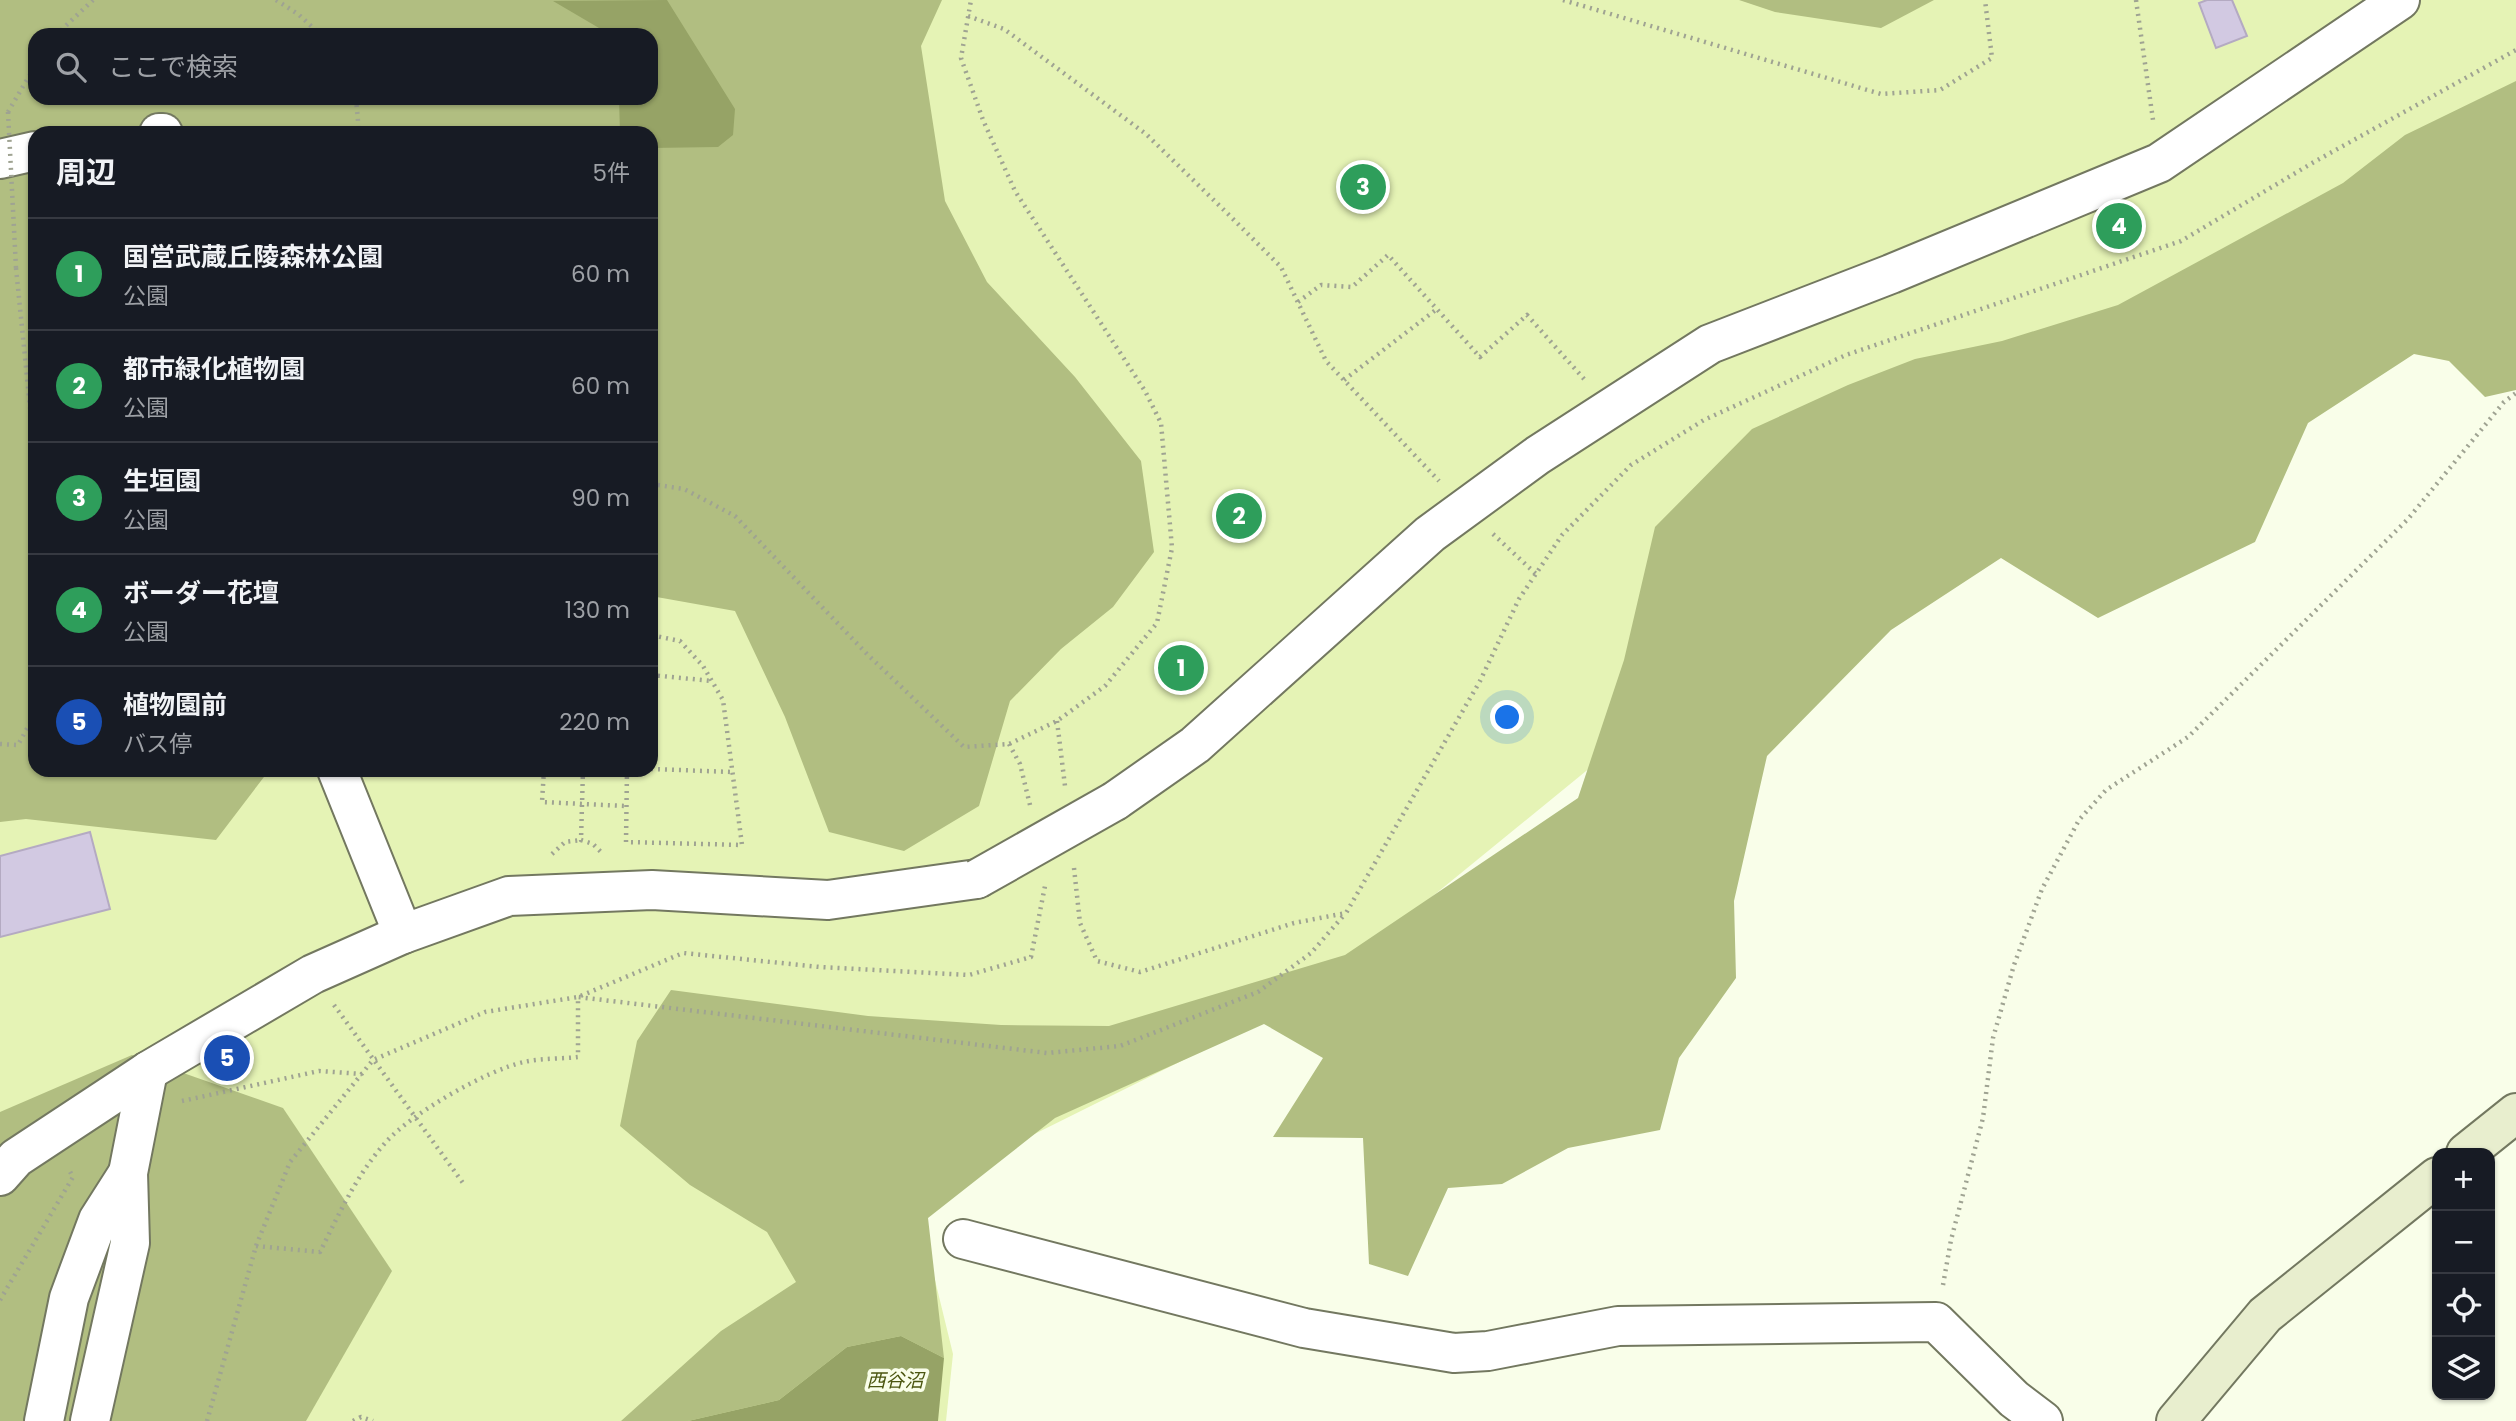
<!DOCTYPE html>
<html lang="ja">
<meta charset="utf-8">
<style>
body{margin:0;font-family:Poppins,"Noto Sans JP",sans-serif;background:#242831;color:#f1f3f6}
.controls{position:absolute;right:21px;bottom:21px;display:grid;overflow:hidden;border-radius:14px;box-shadow:0 2px 5px #0004}
.controls button{width:63px;height:63px;display:grid;place-items:center;padding:0;border:0;border-bottom:2px solid #363941;background:#171b24;color:#f1f3f6;font:35px sans-serif}
.you{position:absolute;left:1508px;top:718px;width:24px;height:24px;margin:-18px;border:5px solid #fff;border-radius:50%;background:#1a73e8;box-shadow:0 0 0 10px #1a73e833}
.badge{display:grid;place-items:center;width:46px;height:46px;border-radius:50%;background:#7c3aed;color:#fff;font-size:23px;font-weight:700}
.pin{position:absolute;translate:-50% -50%;border:4px solid #fff;box-shadow:0 2px 7px #0006}
.list{margin:0;padding:0;list-style:none}
h2{display:flex;justify-content:space-between;align-items:center;height:91px;margin:0;padding:0 28px;font-size:30px}
h2 small{font-size:23px;font-weight:400;color:#9ea1a6}
.list li{display:grid;grid-template-columns:46px 1fr auto;gap:21px;align-items:center;box-sizing:border-box;height:112px;padding:0 28px;border-top:2px solid #363941}
.list b{display:block;font-size:26px;white-space:nowrap}
.list p{margin:0;font-size:23px;white-space:nowrap;color:#9ea1a6}
.list em{font-size:23px;font-style:normal;color:#9ea1a6}
.icon{flex:none;width:38px;height:38px;fill:none;stroke:currentColor;stroke-width:2;stroke-linecap:round;stroke-linejoin:round}
.map{position:relative;flex:none;width:2516px;height:1421px;overflow:hidden}
.search{position:absolute;background:#171b24;box-shadow:0 2px 5px #0004;left:28px;top:28px;width:630px;height:77px;display:flex;align-items:center;gap:18px;box-sizing:border-box;padding:0 24px;border-radius:21px;color:#9ea1a6;font-size:26px}
.panel{position:absolute;background:#171b24;box-shadow:0 2px 5px #0004;left:28px;top:126px;width:630px;height:651px;border-radius:21px}
.map>svg:first-child{display:block}
</style>
<div class="map">
<svg width="2516" height="1421" viewBox="0 0 2516 1421">
<rect width="100%" height="100%" fill="#f9fee9"/>
<!-- green -->
<path fill="#e5f3b5" fill-rule="evenodd" d="M0,0H2516V304L1836,567L1308,998L914,1194L953,1354L946,1421H0ZM35,35H651V98H35ZM35,133H651V770H35Z"/>
<!-- forest -->
<g fill="#b1be81" fill-rule="evenodd">
<path d="M0,0H942L921,46L945,201L987,282L1075,377L1141,461L1154,552L1113,607L1061,649L1010,701L979,806L904,851L829,832L785,717L735,611L651,596V133H35V770H264L267,773L216,840L26,819L0,822ZM35,35H651V98H35Z"/>
<path d="M1739,0H1934L1881,28L1775,12Z"/>
<path d="M2516,81V390L2485,397L2449,361L2414,354L2308,423L2255,542L2098,618L2001,558L1891,630L1767,756L1734,901L1736,978L1679,1058L1660,1130L1568,1148L1502,1184L1448,1188L1408,1276L1369,1264L1363,1138L1273,1137L1323,1058L1264,1024L1055,1118L928,1218L944,1358L901,1336L847,1347L779,1400L688,1421H621L721,1331L796,1282L767,1232L690,1185L620,1126L637,1041L671,990L868,1016L1001,1025L1109,1026L1345,955L1578,798L1624,660L1655,527L1752,429L1848,385L1915,359L2002,341L2118,305L2343,183L2405,135Z"/>
<path d="M132,1055L283,1108L392,1271L306,1421H0V1112Z"/>
</g>
<!-- water -->
<g fill="#96a366">
<path d="M667,0L735,109L733,135L718,147L651,148V133H620L619,98H651V35H603L599,28L553,1Z"/>
<path d="M901,1336L944,1358L938,1421H688L779,1400L847,1347Z"/>
</g>
<!-- building -->
<g fill="#d2c9e2" stroke="#b4aac2" stroke-width="2">
<path d="M2207,0H2232L2247,36L2216,48L2199,3Z"/>
<path d="M90,832L110,909L0,937V856Z"/>
</g>
<g fill="none" stroke-linecap="round" stroke-linejoin="round">
<defs>
<g id="street">
<path d="M159,133H163"/>
<path d="M0,159L35,151"/>
<path d="M337,770L403,934"/>
<path d="M1115,801L1195,745L1430,534L1538,455L1710,344L1891,274L2159,163L2400,0"/>
<path d="M0,1176L16,1158L148,1071L313,974L403,934L509,896L652,890L828,900L977,879"/>
<path d="M963,1239L1304,1328L1454,1353L1488,1351L1618,1326L1936,1322L2014,1399L2043,1421"/>
<path d="M44,1421L69,1298L98,1220L128,1173"/>
<path d="M90,1421L130,1243L128,1173L148,1071"/>
</g>
<g id="secondary">
<path d="M2466,1153L2516,1113"/>
<path d="M2176,1421L2265,1315L2437,1177"/>
</g>
</defs>
<!-- street casing -->
<use href="#street" stroke="#737860" stroke-width="42"/>
<!-- secondary casing -->
<use href="#secondary" stroke="#737860" stroke-width="42"/>
<!-- path -->
<g stroke="#9fa392" stroke-width="4.5" stroke-dasharray="2 5" stroke-linecap="butt">
<path d="M276,0L298,14L321,35"/>
<path d="M1563,0L1881,94L1940,90L1992,58L1985,0"/>
<path d="M2136,0L2153,120"/>
<path d="M968,16L1004,29L1146,134L1229,215L1281,267L1326,361L1439,481"/>
<path d="M56,35L93,0"/>
<path d="M356,98L359,133"/>
<path d="M8,112L35,66"/>
<path d="M16,268L35,457"/>
<path d="M1298,302L1321,285L1352,287L1388,255L1480,357L1527,315L1584,379"/>
<path d="M1344,380L1437,309"/>
<path d="M651,484L684,489L735,516L867,654L964,747L1009,744L1057,721L1105,686L1157,623L1172,548L1161,423L1145,391L1015,191L983,120L961,58L971,0"/>
<path d="M1493,534L1536,574"/>
<path d="M651,675L712,681"/>
<path d="M1057,721L1065,786"/>
<path d="M0,744L18,745L35,714"/>
<path d="M1009,744L1020,764L1030,805"/>
<path d="M651,769L732,772"/>
<path d="M544,770L542,802L626,806"/>
<path d="M583,770L581,840L593,844L601,852"/>
<path d="M627,770L626,842L742,845L723,700L703,666L680,641L651,635"/>
<path d="M552,854L565,842L581,840"/>
<path d="M1074,868L1080,923L1097,961L1140,972L1294,923L1346,913L1480,681L1519,599L1562,535L1631,465L1704,420L1846,355L2181,241L2314,162L2516,50"/>
<path d="M334,1005L463,1183"/>
<path d="M182,1101L319,1071L362,1074"/>
<path d="M256,1246L320,1252C339,1214 357,1174 386,1142C412,1113 487,1070 524,1062C541,1058 561,1059 578,1057V997L1047,1053L1120,1046L1258,992L1311,953L1345,914"/>
<path d="M1943,1285L1951,1240L1983,1118L1993,1038L2014,965L2042,889L2079,820L2106,790L2188,737L2408,519L2504,402L2516,393"/>
<path d="M0,1300L73,1177L68,1168"/>
<path d="M207,1421L256,1246L290,1162L373,1060L485,1012L578,997L683,953L820,967L969,975L1031,957L1045,886"/>
<path d="M353,1421L361,1417L373,1421"/>
</g>
<!-- street -->
<use href="#street" stroke="#fff" stroke-width="38"/>
<!-- secondary -->
<use href="#secondary" stroke="#e8eece" stroke-width="38"/>
<defs>
<path id="street-bridge" d="M977,879L1115,801"/>
</defs>
<!-- street-bridge casing -->
<use href="#street-bridge" stroke="#737860" stroke-width="42" stroke-linecap="butt"/>
<!-- path-bridge -->
<path stroke="#9fa392" stroke-width="4.5" stroke-dasharray="2 5" stroke-linecap="butt" d="M8,112L16,268"/>
<!-- street-bridge -->
<use href="#street-bridge" stroke="#fff" stroke-width="38"/>
</g>
<g text-anchor="middle" dominant-baseline="central" stroke-width="7" stroke-linejoin="round" paint-order="stroke">
<!-- water labels -->
<g font-size="19" font-style="italic" fill="#4b5610" stroke="#f9fee9">
<text x="895" y="1380">西谷沼</text>
</g>
</g>
</svg>
<div class="controls">
<button>+</button>
<button>−</button>
<button><svg class="icon" aria-label="locate" viewBox="0 0 24 24"><circle cx="12" cy="12" r="6"/><path d="M12 2v4M12 18v4M2 12h4M18 12h4"/></svg></button>
<button><svg class="icon" aria-label="layers" viewBox="0 0 24 24"><path d="M12 4l9 5-9 5-9-5zM3 14l9 5 9-5"/></svg></button>
</div>
<div class="you"></div>
<div class="pin badge" style="left:1181px;top:668px;background:#2e9e5b">1</div>
<div class="pin badge" style="left:1239px;top:516px;background:#2e9e5b">2</div>
<div class="pin badge" style="left:1363px;top:187px;background:#2e9e5b">3</div>
<div class="pin badge" style="left:2119px;top:226px;background:#2e9e5b">4</div>
<div class="pin badge" style="left:227px;top:1058px;background:#1a4fb4">5</div>
<div class="search"><svg class="icon" aria-label="search" viewBox="0 0 24 24"><circle cx="10" cy="10" r="6"/><path d="M15 15l6 6"/></svg>ここで検索</div>
<section class="panel">
<h2>周辺<small>5件</small></h2>
<ul class="list">
<li><span class="badge" style="background:#2e9e5b">1</span><div><b>国営武蔵丘陵森林公園</b><p>公園</p></div><em>60 m</em></li>
<li><span class="badge" style="background:#2e9e5b">2</span><div><b>都市緑化植物園</b><p>公園</p></div><em>60 m</em></li>
<li><span class="badge" style="background:#2e9e5b">3</span><div><b>生垣園</b><p>公園</p></div><em>90 m</em></li>
<li><span class="badge" style="background:#2e9e5b">4</span><div><b>ボーダー花壇</b><p>公園</p></div><em>130 m</em></li>
<li><span class="badge" style="background:#1a4fb4">5</span><div><b>植物園前</b><p>バス停</p></div><em>220 m</em></li>
</ul>
</section>
</div>
